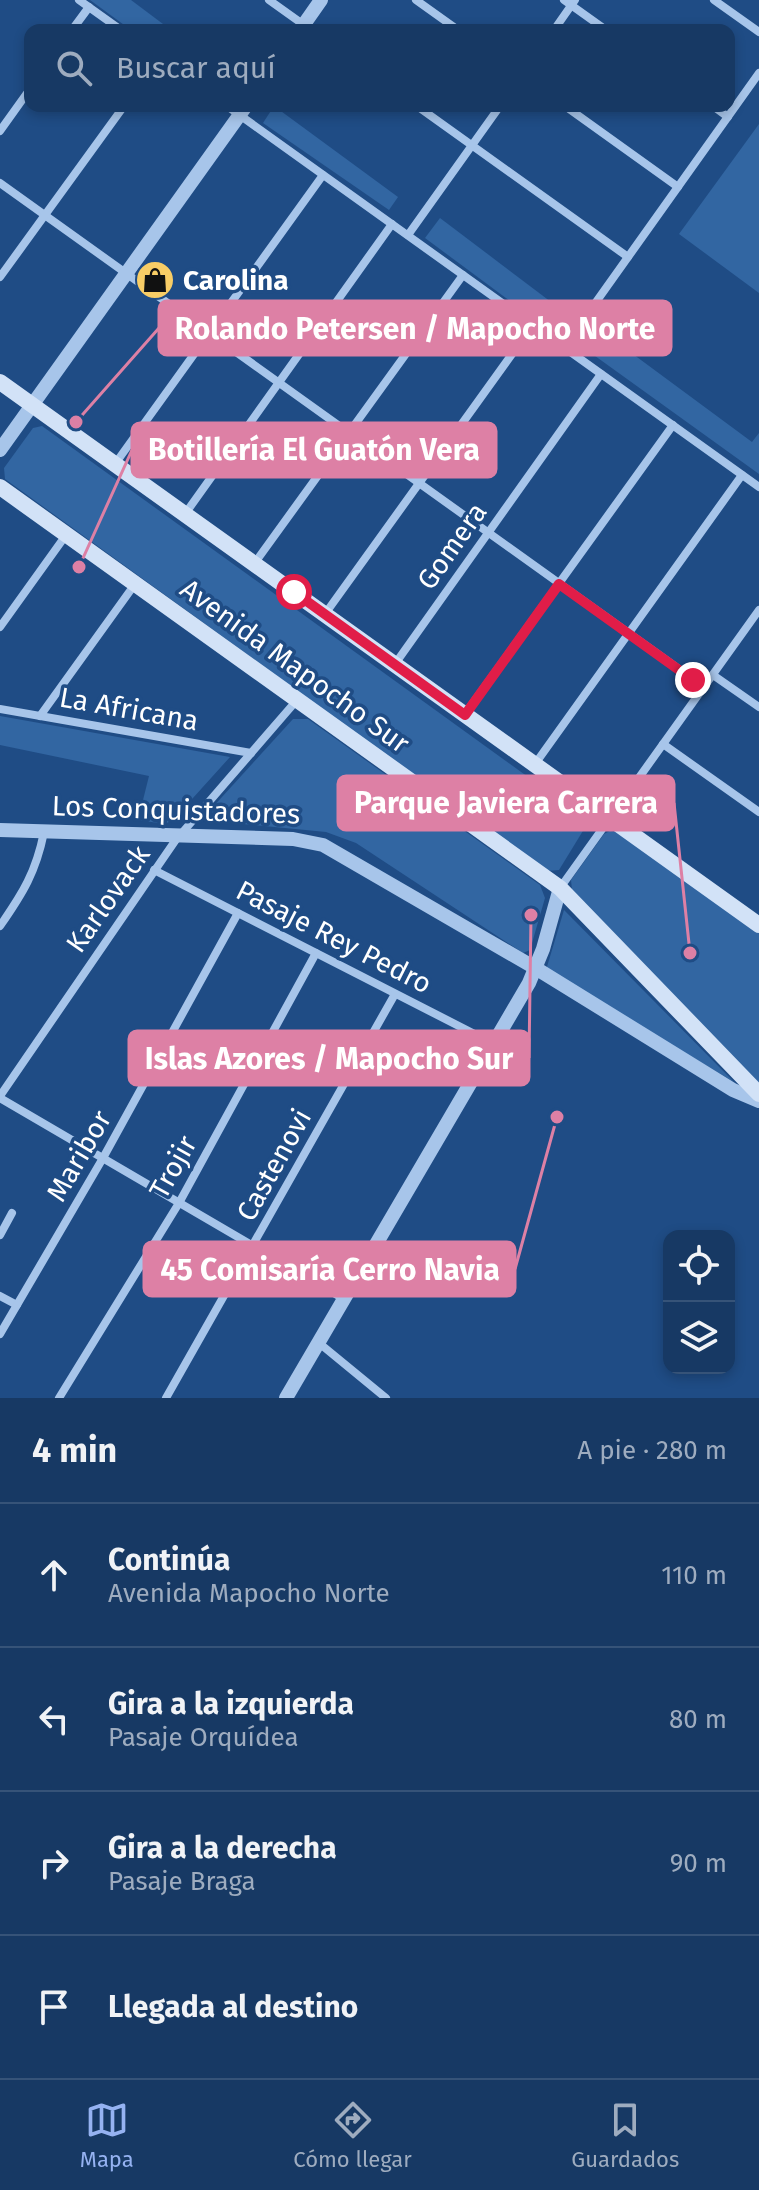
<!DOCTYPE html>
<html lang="es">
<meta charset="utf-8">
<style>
body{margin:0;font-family:"Fira Sans",sans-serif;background:#24446d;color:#f1f3f6}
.controls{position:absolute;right:24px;bottom:24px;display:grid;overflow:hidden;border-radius:16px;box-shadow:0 4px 12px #0003}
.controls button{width:72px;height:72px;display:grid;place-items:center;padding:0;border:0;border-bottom:2px solid #365378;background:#173964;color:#f1f3f6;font:40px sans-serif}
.stop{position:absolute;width:24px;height:24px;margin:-18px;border:6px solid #e11d48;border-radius:50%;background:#fff}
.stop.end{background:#e11d48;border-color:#fff;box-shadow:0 2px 8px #0008}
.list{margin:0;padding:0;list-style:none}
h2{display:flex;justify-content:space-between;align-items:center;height:104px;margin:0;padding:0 32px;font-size:34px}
h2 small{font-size:26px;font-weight:400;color:#9eacbf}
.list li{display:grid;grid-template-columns:52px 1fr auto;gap:24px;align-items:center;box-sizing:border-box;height:144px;padding:0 32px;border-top:2px solid #365378}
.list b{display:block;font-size:30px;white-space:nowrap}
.list p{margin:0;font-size:26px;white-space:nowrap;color:#9eacbf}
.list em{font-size:26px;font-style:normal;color:#9eacbf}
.icon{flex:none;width:44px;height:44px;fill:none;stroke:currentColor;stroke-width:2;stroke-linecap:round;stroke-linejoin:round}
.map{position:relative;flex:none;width:759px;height:1398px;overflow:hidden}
.search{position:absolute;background:#173964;box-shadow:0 4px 12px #0003;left:24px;right:24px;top:24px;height:88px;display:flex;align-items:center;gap:20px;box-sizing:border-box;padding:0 28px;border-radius:16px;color:#9eacbf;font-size:30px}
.sheet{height:680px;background:#173964}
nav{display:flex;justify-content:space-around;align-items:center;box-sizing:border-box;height:112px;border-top:2px solid #365378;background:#173964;font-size:22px;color:#9eacbf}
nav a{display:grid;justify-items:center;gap:4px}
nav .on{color:#95b2f1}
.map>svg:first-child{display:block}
</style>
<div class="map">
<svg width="759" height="1398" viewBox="0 0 759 1398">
<rect width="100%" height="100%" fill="#1f4c85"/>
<!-- green -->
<g fill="#3266a2">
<path d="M90,0H131L171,30H131Z"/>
<path d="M274,106L398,197L389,210L263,123Z"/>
<path d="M759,124V293L679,234Z"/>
<path d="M440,218L563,311L549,330L425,238Z"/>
<path d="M599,329L752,442L759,433V474L584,348Z"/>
<path d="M42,426L589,821L559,870L546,871L5,479L4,468L33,428Z"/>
<path d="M0,716L230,757L174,819L165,824L138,820L149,776L0,745Z"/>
<path d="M293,719H308L540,885L545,898L530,950L523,953L356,843L326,832L201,820Z"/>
<path d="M610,831L616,832L759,932V1084L572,890L571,880L604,834Z"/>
<path d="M564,910L734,1082L546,970Z"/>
</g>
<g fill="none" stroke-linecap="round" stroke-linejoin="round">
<!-- minor -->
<g stroke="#a7c5ea" stroke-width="8">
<path d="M79,0L121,30"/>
<path d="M269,0L311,30"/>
<path d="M416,0L458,30"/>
<path d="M564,0L606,30"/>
<path d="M714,0L759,32"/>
<path d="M72,30L89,7"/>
<path d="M554,30L575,0"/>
<path d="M227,106L759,487"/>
<path d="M417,106L628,257"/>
<path d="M565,106L678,187"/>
<path d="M713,106L728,117"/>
<path d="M0,131L30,89"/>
<path d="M0,183L704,687"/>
<path d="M408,235L500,106"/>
<path d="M0,277L124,106"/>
<path d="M564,347L759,73"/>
<path d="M115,464L323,175"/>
<path d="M185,514L392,224"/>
<path d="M254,564L463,275"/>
<path d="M325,614L533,325"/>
<path d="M0,627L66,535"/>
<path d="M395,664L601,374"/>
<path d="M713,675L759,707"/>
<path d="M0,709L251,753"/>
<path d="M465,714L673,425"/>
<path d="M40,716L135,584"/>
<path d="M663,744L759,812"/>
<path d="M535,764L742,475"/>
<path d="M154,870L494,1044"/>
<path d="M560,888L759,610"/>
<path d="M0,926C23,893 36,872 44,832"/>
<path d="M0,1096L175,841L297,700"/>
<path d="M0,1098L344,1299"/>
<path d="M0,1235L12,1213"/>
<path d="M0,1296L17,1305"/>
<path d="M0,1334L103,1158L238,913"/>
<path d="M319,1343L386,1398"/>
<path d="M59,1398L179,1203L316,953"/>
<path d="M166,1398L395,994"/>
</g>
<!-- tertiary -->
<g stroke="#a7c5ea" stroke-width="14">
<path d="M300,30L321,0"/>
<path d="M0,450L246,106"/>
<path d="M0,830L293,839L323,845L537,969L733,1090L759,1101"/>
<path d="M286,1398L529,983L543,949L560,888"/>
</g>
<!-- secondary -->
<g stroke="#d2e2f7" stroke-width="16">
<path d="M0,382L759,925"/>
<path d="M0,487L560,888L759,1094"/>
</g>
</g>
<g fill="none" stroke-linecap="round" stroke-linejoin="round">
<!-- route -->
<path stroke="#e11d48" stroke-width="10" d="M294,592L465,715L559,584L693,680"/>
</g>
<!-- icons -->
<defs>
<symbol id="shop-disc" viewBox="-11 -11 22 22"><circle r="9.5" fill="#f8cd66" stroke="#1f4c85"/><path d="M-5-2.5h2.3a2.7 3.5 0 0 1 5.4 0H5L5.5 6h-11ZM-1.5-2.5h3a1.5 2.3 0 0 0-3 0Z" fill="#111"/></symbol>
</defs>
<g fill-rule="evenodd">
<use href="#shop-disc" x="133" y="258" width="44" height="44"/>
</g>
<g text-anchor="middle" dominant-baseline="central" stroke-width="7" stroke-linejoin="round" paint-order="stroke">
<!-- poi labels -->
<g font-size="28" font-weight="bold" fill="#fff" stroke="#1f4c85" text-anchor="start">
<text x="183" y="280">Carolina</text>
</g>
<!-- street labels -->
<g font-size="28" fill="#fff" stroke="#1f4c85">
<text transform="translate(452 546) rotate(-55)">Gomera</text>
<text transform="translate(295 666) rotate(36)">Avenida Mapocho Sur</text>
<text transform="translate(129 709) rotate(10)">La Africana</text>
<text transform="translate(176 810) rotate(2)">Los Conquistadores</text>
<text transform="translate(108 899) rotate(-55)">Karlovack</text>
<text transform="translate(334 937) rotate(27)">Pasaje Rey Pedro</text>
<text transform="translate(79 1156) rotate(-60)">Maribor</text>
<text transform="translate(274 1165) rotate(-61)">Castenovi</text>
<text transform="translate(173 1167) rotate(-61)">Trojir</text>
</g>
</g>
<!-- callouts -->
<path fill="none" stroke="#dd80a5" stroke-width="3" d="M76 422L159 328M79 567L132 450M690 953L674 803M531 915L529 1058M557 1117L515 1269"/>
<g fill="#dd80a5" stroke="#1f4c85" stroke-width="3">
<circle cx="76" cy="422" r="8"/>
<circle cx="79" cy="567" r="8"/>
<circle cx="690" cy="953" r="8"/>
<circle cx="531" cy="915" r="8"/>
<circle cx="557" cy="1117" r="8"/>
</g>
<g fill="#dd80a5" stroke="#dd80a5" stroke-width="3">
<rect x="159" y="301" width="512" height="54" rx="8"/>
<rect x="132" y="423" width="364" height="54" rx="8"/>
<rect x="338" y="776" width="336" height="54" rx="8"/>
<rect x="129" y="1031" width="400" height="54" rx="8"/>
<rect x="144" y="1242" width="371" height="54" rx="8"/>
</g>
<g font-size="30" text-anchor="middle" font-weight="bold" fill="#fff">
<text x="415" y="339">Rolando Petersen / Mapocho Norte</text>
<text x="314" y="460">Botillería El Guatón Vera</text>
<text x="506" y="813">Parque Javiera Carrera</text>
<text x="329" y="1069">Islas Azores / Mapocho Sur</text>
<text x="330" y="1280">45 Comisaría Cerro Navia</text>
</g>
</svg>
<div class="controls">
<button><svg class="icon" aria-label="locate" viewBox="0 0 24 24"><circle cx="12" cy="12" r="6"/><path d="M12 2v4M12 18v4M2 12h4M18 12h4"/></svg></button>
<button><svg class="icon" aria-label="layers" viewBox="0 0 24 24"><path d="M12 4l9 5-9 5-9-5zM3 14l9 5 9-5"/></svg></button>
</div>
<div class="stop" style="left:294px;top:592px"></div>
<div class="stop end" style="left:693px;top:680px"></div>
<div class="search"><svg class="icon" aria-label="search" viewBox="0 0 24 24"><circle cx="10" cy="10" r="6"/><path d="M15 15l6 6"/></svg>Buscar aquí</div>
</div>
<section class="sheet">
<h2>4 min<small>A pie · 280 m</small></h2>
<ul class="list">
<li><svg class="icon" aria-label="ahead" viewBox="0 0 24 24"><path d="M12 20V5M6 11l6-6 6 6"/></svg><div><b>Continúa</b><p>Avenida Mapocho Norte</p></div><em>110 m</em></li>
<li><svg class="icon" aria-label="left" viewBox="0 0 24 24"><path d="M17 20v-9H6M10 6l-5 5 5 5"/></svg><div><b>Gira a la izquierda</b><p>Pasaje Orquídea</p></div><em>80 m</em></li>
<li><svg class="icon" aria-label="right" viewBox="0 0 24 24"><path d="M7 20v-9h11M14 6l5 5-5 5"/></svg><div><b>Gira a la derecha</b><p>Pasaje Braga</p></div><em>90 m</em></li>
<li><svg class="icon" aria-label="arrive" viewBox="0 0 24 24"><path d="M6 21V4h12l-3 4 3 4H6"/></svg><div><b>Llegada al destino</b></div></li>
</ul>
</section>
<nav>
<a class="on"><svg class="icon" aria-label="map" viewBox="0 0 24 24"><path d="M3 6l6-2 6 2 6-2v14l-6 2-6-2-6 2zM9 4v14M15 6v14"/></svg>Mapa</a>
<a><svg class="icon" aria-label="directions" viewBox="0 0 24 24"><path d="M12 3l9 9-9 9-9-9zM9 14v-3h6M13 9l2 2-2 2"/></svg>Cómo llegar</a>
<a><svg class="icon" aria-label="saved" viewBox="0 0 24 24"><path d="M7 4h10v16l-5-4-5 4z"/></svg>Guardados</a>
</nav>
